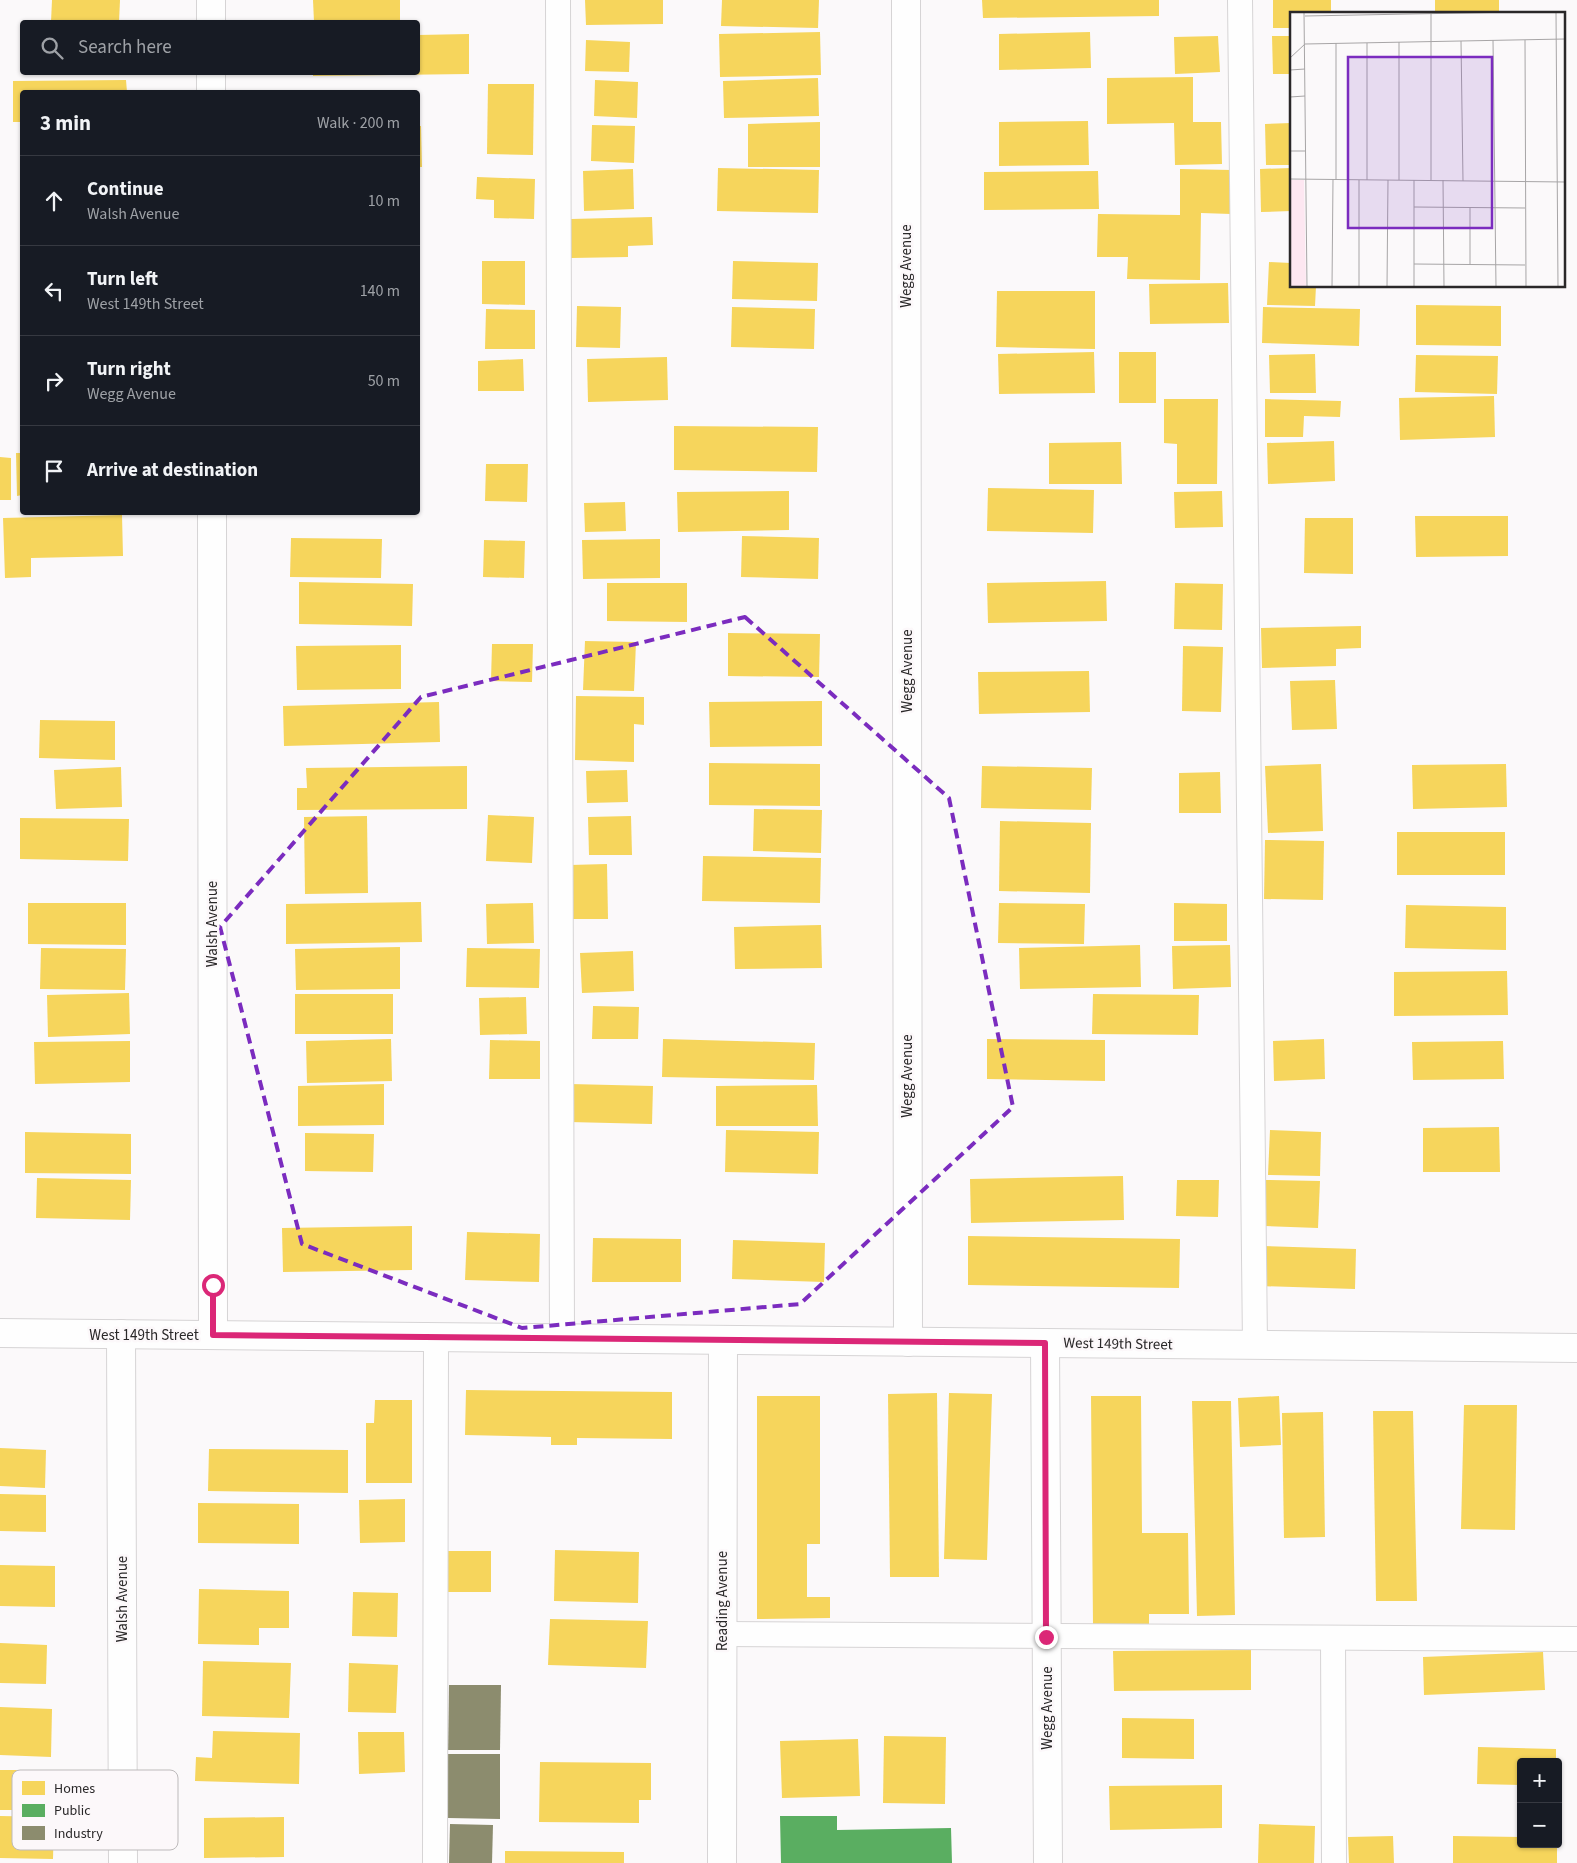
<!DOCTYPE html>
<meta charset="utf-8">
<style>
body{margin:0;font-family:"Source Sans 3",sans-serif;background:#242831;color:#f1f3f6}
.controls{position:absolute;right:15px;bottom:15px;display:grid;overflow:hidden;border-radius:5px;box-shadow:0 1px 4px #0004}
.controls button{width:45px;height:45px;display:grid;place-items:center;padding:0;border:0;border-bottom:1px solid #363941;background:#171b24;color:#f1f3f6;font:25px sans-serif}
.stop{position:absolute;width:15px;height:15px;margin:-11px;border:4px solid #db2777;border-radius:50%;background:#fff}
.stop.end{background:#db2777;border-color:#fff;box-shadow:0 1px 5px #0008}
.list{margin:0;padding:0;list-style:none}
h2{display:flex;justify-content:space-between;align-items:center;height:65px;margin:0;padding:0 20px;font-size:21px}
h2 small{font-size:16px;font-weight:400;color:#9ea1a6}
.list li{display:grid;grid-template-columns:32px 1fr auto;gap:15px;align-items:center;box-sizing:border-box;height:90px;padding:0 20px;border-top:1px solid #363941}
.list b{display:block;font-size:19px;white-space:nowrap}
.list p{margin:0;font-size:16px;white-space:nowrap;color:#9ea1a6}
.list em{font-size:16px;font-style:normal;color:#9ea1a6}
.icon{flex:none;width:28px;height:28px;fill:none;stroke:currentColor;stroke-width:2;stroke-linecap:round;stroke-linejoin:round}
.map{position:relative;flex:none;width:1577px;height:1863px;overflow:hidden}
.search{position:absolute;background:#171b24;box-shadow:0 1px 4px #0004;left:20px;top:20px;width:400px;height:55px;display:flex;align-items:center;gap:12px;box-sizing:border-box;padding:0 18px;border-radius:5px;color:#9ea1a6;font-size:19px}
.panel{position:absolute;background:#171b24;box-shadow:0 1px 4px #0004;left:20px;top:90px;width:400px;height:425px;border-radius:5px}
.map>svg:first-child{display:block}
</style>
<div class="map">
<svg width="1577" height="1863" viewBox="0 0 1577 1863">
<rect width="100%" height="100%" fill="#fbf9fa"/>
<!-- homes -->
<g fill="#f6d55c">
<path d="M52,0H120L119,22H51Z"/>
<path d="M313,0H400V22H314Z"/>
<path d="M585,0H663V24L586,25Z"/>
<path d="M722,0H819L818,28L721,26Z"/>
<path d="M982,0H1159V16L983,18Z"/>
<path d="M1273,0H1331V14H1291V28H1273Z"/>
<rect x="1435" y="0" width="64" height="14"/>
<path d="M820,32L821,75L720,77L719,34Z"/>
<path d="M1090,32L1091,68L999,70V34Z"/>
<path d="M469,34V74L313,76V72H418V35Z"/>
<path d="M1218,36L1220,72L1175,74L1174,37Z"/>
<path d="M1272,36H1291V74H1273Z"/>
<path d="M586,40L630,42L629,72L585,71Z"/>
<path d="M1193,77V122H1221L1222,164L1175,165L1174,123L1107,124V78Z"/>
<path d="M818,78L819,116L724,118L723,81Z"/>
<path d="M126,80L127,92H22V122H13V81Z"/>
<path d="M595,80L638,82L637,118L594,116Z"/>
<path d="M488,84H534L533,155L487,154Z"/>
<path d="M1088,121L1089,165L999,166V122Z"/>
<path d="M820,122V167H748V124Z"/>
<path d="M1291,123V165H1266L1265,124Z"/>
<path d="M592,125L635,126L634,163L591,161Z"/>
<path d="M418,126H421L422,167H418Z"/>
<path d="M718,168L819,170L818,213L717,211Z"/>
<path d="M1291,168V211L1261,212L1260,169Z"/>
<path d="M633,169L634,209L584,211L583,171Z"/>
<path d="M1180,169L1232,170L1231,214L1201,213L1200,280L1127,279L1128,257H1097L1098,214L1180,215Z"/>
<path d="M1098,171L1099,209L984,210V172Z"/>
<path d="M477,177L535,179L534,219L494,218V200L476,199Z"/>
<path d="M652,217L653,245L628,246V257L571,258V219Z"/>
<path d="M482,261H525V305L482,304Z"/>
<path d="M733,261L818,263L817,301L732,299Z"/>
<path d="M1269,262L1291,263V286H1316L1315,306L1267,305Z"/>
<path d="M1228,283L1229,323L1150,324L1149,284Z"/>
<path d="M997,291H1095V349L996,347Z"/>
<path d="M1416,305L1501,306V346L1416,345Z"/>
<path d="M577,306L621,307L620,348L576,347Z"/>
<path d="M732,307L815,309L814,349L731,347Z"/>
<path d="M1263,307L1360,309L1359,346L1262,343Z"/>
<path d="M486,309L535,310V349H485Z"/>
<path d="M1094,352L1095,393L999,394L998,354Z"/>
<rect x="1119" y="352" width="37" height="51"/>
<path d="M1315,354L1316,393H1270L1269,355Z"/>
<path d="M1416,355L1498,356L1497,394L1415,392Z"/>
<path d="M667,357L668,400L588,402L587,359Z"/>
<path d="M523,359L524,391H478V361Z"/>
<path d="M1494,396L1495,437L1400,440L1399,398Z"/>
<path d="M1164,399H1218L1217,484H1177V444L1164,443Z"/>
<path d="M1265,399L1341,401L1340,417L1304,416L1303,437H1265Z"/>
<path d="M674,426L818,427L817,472L674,470Z"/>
<path d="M1334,441L1335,481L1268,484L1267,443Z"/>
<path d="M1121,442L1122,484H1049V443Z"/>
<path d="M16,453H22V495L17,496Z"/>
<path d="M0,457L11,458V500H0Z"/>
<path d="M486,464H528L527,502L485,501Z"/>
<path d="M988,488L1094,490L1093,533L987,531Z"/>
<path d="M789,491V530L678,532L677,492Z"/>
<path d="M1222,491L1223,527L1175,528L1174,492Z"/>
<path d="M625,502L626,531L585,532L584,503Z"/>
<path d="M122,515L123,556L31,558V577L5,578L3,518Z"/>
<path d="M1415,516H1508V556L1416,557Z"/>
<path d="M1305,518H1353V574L1304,573Z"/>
<path d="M742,536L819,538L818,579L741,577Z"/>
<path d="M291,538L382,539L381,578L290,577Z"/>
<path d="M660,539V578L583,579L582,540Z"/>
<path d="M484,540L525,541L524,578L483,577Z"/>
<path d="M1106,581L1107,621L988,623L987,583Z"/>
<path d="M299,582L413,584L412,626L299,624Z"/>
<path d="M607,583H687V622L607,621Z"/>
<path d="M1175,583L1223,584L1222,630L1174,629Z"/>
<path d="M1361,626V648L1336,649V666L1262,668L1261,628Z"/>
<path d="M728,633L820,634L819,677L728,676Z"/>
<path d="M585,641L636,642L634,691L583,690Z"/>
<path d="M492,644H533L532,682L491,681Z"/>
<path d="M401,645V689L297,690L296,646Z"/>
<path d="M1183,646L1223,647L1221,712L1182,711Z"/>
<path d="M1089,671L1090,712L979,714L978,672Z"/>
<path d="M1335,680L1337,729L1292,730L1290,681Z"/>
<path d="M576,696L644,697V725L634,724V762L575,760Z"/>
<path d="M822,701V746L710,747L709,702Z"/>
<path d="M439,702L440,742L284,746L283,706Z"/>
<path d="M40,720L115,721V760L39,758Z"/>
<path d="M709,763L820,764V806L709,805Z"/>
<path d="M1321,764L1323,831L1268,833L1265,766Z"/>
<path d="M1506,764L1507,807L1413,809L1412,765Z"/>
<path d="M467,766V809L297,810V788H307L306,768Z"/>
<path d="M982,766L1092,768L1091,810L981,808Z"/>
<path d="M121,767L122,807L56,809L54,770Z"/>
<path d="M627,770L628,802L587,803L586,771Z"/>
<path d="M1220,772L1221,813H1179V773Z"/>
<path d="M754,809L822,810L821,853L753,851Z"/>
<path d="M488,815L534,817L532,863L486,861Z"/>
<path d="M367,816L368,893L305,894L304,817Z"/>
<path d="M631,816L632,855H589L588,817Z"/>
<path d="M20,818L129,819L128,861L20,859Z"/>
<path d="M1000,821L1091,823L1090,893L999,891Z"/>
<rect x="1397" y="832" width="108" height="43"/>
<path d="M1265,840L1324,841L1323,900L1264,899Z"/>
<path d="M703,856L821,858L820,903L702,901Z"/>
<path d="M607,864L608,919H572L570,865Z"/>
<path d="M421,902L422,942L286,944V904Z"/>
<path d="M28,903H126V945L28,944Z"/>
<path d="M533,903L534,943L487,944L486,904Z"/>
<path d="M999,903L1085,904L1084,944L998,943Z"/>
<path d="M1174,903L1227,904V941H1174Z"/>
<path d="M1406,905L1506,907V950L1405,948Z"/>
<path d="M821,925L822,968L735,969L734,927Z"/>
<path d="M1140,945L1141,987L1020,989L1019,948Z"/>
<path d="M1230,945L1231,987L1173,989L1172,946Z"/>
<path d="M400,947V989L296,990L295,949Z"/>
<path d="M41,948L126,949L125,990L40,989Z"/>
<path d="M467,948L540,949L539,988L466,987Z"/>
<path d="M633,951L634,991L582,993L580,953Z"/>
<path d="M1507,971L1508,1015L1394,1016V972Z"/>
<path d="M129,993L130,1034L48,1037L47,995Z"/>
<rect x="295" y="994" width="98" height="40"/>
<path d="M1093,994L1199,995L1198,1035L1092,1034Z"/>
<path d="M526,997L527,1034L480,1035L479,998Z"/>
<path d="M593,1006L639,1007L638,1039H592Z"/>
<path d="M391,1039L392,1081L307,1083L306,1041Z"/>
<path d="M663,1039L815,1043L814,1080L662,1077Z"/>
<path d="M987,1039L1105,1040V1081L987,1079Z"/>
<path d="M1324,1039L1325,1079L1274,1081L1273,1041Z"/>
<path d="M490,1040L540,1041V1079H489Z"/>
<path d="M130,1041V1082L35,1084L34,1042Z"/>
<path d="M1503,1041L1504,1079L1413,1080L1412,1042Z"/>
<path d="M384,1084V1125L298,1126V1086Z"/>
<path d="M570,1084L653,1086L652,1124L569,1122Z"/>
<path d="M817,1085L818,1126H716V1086Z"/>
<path d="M1499,1127L1500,1172H1423V1128Z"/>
<path d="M726,1130L819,1132L818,1174L725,1172Z"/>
<path d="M1270,1130L1321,1132L1320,1176L1268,1175Z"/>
<path d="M25,1132L131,1134V1174L25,1173Z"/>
<path d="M305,1133L374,1134L373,1172L305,1171Z"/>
<path d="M1123,1176L1124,1220L971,1223L970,1179Z"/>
<path d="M37,1178L131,1180L130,1220L36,1218Z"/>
<path d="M1177,1180H1219L1218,1217L1176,1216Z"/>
<path d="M1266,1180L1320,1181L1318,1228L1265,1226Z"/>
<path d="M412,1226V1270L283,1272L282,1228Z"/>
<path d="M467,1232L540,1234L539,1282L465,1280Z"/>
<path d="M968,1236L1180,1239L1179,1288L968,1285Z"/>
<path d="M593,1238L681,1239V1282H592Z"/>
<path d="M733,1240L825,1243L824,1282L732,1279Z"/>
<path d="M1261,1246L1356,1249L1355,1289L1260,1286Z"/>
<path d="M466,1390L672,1392V1439L577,1438V1445H551V1437L465,1435Z"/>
<path d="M937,1393L939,1577H890L888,1394Z"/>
<path d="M949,1393L992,1394L987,1560L944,1559Z"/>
<path d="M757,1396H820V1544H807V1597H830V1618L757,1619Z"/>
<path d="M1091,1396H1141L1142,1533H1188L1189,1614H1149V1624L1093,1625Z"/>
<path d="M1279,1396L1281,1445L1240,1447L1238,1398Z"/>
<path d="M375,1400H412V1483H366V1423H374Z"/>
<path d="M1192,1401H1231L1235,1615L1197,1616Z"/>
<path d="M1464,1405H1517L1515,1530L1461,1529Z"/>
<path d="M1373,1411H1413L1417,1601H1376Z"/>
<path d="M1323,1412L1325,1537L1284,1538L1282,1413Z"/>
<path d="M0,1448L46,1450L45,1488L0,1486Z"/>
<path d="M209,1449L348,1450V1493L208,1491Z"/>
<path d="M0,1494L46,1495V1532L0,1531Z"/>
<path d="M405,1499V1542L360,1543L359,1500Z"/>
<path d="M198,1503L299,1504V1544L198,1543Z"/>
<path d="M555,1550L639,1552L638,1603L554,1601Z"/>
<rect x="447" y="1551" width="44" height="41"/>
<path d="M0,1565L55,1566V1607L0,1606Z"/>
<path d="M199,1589L289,1591V1628H259V1645L198,1644Z"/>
<path d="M353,1592L398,1593L397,1637L352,1636Z"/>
<path d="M550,1619L648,1621L646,1668L548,1665Z"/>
<path d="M0,1643L47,1645L46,1684L0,1683Z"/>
<path d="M1251,1650V1690L1114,1691L1113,1651Z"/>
<path d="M1543,1652L1545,1690L1424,1695L1423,1657Z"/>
<path d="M203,1661L291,1663L289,1718L202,1716Z"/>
<path d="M349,1663L398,1665L396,1713L348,1712Z"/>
<path d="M0,1707L52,1709L51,1757L0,1755Z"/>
<path d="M1122,1718L1194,1719V1759L1122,1758Z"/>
<path d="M213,1731L300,1733L299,1784L195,1781L196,1757L212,1758Z"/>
<path d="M358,1732H404L405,1772L359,1774Z"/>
<path d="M884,1736L946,1737L945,1804L883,1803Z"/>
<path d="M858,1739L860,1796L782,1798L780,1741Z"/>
<path d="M1478,1747L1556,1749V1762H1521V1785L1477,1784Z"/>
<path d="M540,1762L651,1763V1800H639V1823L539,1822Z"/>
<path d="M0,1770H49L50,1810H0Z"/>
<path d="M1222,1785V1828L1110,1830L1109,1786Z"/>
<path d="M0,1816L54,1817L53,1859L0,1858Z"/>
<path d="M284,1817V1857L204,1858V1818Z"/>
<path d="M1259,1824L1315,1826L1314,1863H1258Z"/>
<path d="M1393,1836L1394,1863H1349L1348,1837Z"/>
<path d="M1453,1836L1521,1837V1844H1557V1863H1453Z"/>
<path d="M505,1851L624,1852V1863H505Z"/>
</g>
<!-- public -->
<path fill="#5aae61" d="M780,1816H837V1830L951,1828L952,1863H781Z"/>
<!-- industry -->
<g fill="#8c8c6e">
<path d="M449,1685H501L500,1750H448Z"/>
<path d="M448,1754H500V1819L448,1818Z"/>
<path d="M450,1824L493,1825L492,1863H449Z"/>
</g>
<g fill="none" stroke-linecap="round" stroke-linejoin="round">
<defs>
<g id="lane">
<path d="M558,0L562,1338"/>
<path d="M1240,0L1255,1345"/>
<path d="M722,1634L1577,1639"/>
<path d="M1333,1638L1334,1863"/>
<path d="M435,1863L436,1337"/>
</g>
<g id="street">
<path d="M211,0V22"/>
<path d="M906,0L908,1342"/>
<path d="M211,72V92"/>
<path d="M212,512L213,1335"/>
<path d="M0,1333L1577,1348"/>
<path d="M121,1334L123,1863"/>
<path d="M1045,1343L1048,1863"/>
<path d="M722,1863L723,1340"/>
</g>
</defs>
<!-- lane casing -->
<use href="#lane" stroke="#d6d4d5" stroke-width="26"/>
<!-- street casing -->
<use href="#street" stroke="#d6d4d5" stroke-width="30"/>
<!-- lane -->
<use href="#lane" stroke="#fefefe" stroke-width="24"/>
<!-- street -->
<use href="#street" stroke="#fefefe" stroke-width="28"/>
</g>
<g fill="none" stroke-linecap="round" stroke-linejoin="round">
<!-- route -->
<path stroke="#db2777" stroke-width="6" d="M213,1285V1335L1045,1343L1046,1637"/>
</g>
<!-- marked area -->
<path fill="none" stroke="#7b2cbf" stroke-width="4" stroke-dasharray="10 6" stroke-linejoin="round" d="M745,617L949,798L1013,1107L800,1304L522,1328L302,1244L220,927L421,697Z"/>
<g text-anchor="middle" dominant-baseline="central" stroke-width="5" stroke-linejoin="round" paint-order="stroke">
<!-- street labels -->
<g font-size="15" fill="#2a2829" stroke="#fcf8fa">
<text transform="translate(906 266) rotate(-90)">Wegg Avenue</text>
<text transform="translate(907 671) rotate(-90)">Wegg Avenue</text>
<text transform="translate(212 924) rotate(-90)">Walsh Avenue</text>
<text transform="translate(907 1076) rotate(-90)">Wegg Avenue</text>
<text x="144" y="1335">West 149th Street</text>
<text transform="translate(1118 1344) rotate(1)">West 149th Street</text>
<text transform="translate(122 1599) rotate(-90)">Walsh Avenue</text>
<text transform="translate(722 1601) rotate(-90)">Reading Avenue</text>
<text transform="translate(1047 1708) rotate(-90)">Wegg Avenue</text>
</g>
</g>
<!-- overview -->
<g transform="translate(1290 12)">
<rect width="275" height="275" fill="#fbf9fa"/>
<path d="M0,168H14L16,275H0Z" fill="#fde7f1"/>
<path fill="none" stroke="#a7a5a6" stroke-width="1" d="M14,0L17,275M141,0V168M266,0L268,275M15,4L226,0M203,28L206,275M235,28L236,275M171,29L173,169M109,30V168M46,31V167M77,31V168M0,46L15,32L275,27M0,58L15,57M0,85L15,84M0,139H16M0,167L275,170M69,168V275M153,168L154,275M124,195L235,196M180,195V252M124,252L235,253M42,275L43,167M97,275L98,168M124,275V168"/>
<path fill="#7b2cbf" fill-opacity="0.15" stroke="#7b2cbf" stroke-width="2.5" d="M58,45H202V216H58Z"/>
<rect width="275" height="275" fill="none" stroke="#2a2829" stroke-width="2.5"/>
</g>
<!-- legend -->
<rect x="12" y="1770" width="166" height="80" rx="8" fill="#fcf8fa" stroke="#bdbabb" stroke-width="1"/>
<rect x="22" y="1781" width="23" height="14" fill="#f6d55c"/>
<rect x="22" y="1804" width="23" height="13" fill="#5aae61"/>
<rect x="22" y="1826" width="23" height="14" fill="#8c8c6e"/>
<g font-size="14" fill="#2a2829">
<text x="54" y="1793">Homes</text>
<text x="54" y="1815">Public</text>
<text x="54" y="1838">Industry</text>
</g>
</svg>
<div class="controls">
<button>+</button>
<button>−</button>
</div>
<div class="stop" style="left:213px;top:1285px"></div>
<div class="stop end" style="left:1046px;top:1637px"></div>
<div class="search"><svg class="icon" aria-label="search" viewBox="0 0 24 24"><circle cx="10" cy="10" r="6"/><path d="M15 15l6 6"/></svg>Search here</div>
<section class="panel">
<h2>3 min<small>Walk · 200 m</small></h2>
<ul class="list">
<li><svg class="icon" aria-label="ahead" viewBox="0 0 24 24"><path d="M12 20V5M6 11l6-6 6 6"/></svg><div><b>Continue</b><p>Walsh Avenue</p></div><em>10 m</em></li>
<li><svg class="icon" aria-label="left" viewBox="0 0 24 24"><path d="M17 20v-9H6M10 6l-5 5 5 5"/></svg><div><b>Turn left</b><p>West 149th Street</p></div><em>140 m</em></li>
<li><svg class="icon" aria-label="right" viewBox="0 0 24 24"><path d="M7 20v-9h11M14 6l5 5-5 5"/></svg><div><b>Turn right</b><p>Wegg Avenue</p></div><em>50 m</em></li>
<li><svg class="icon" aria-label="arrive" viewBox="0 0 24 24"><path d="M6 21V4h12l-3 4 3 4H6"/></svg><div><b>Arrive at destination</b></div></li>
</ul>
</section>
</div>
